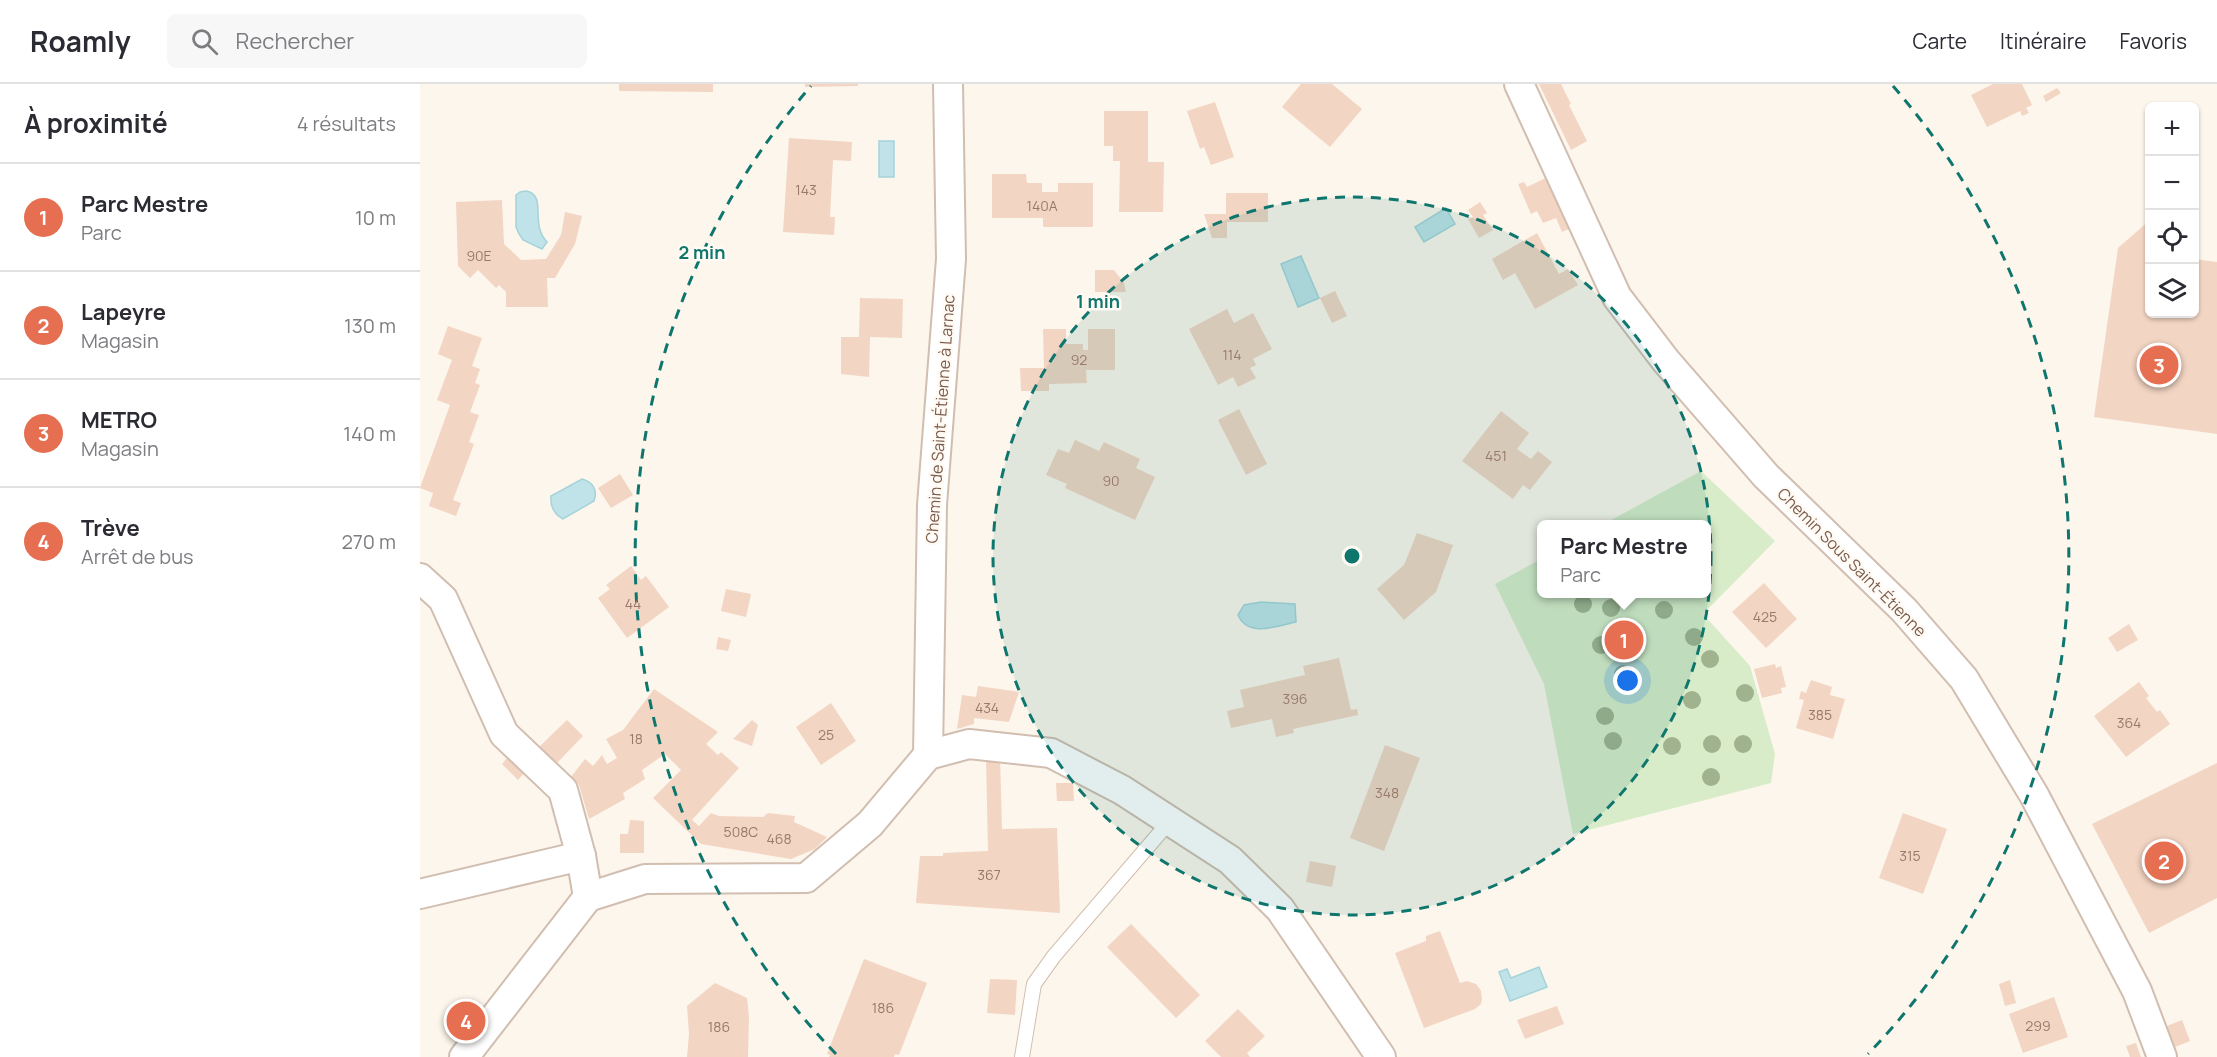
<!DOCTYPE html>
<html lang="fr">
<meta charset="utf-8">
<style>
body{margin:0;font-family:Manrope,sans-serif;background:#f7f7f7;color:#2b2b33}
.controls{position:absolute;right:18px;top:18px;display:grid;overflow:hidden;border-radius:9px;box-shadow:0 2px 4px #0004}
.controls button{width:54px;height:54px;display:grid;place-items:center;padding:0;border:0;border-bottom:2px solid #e1e1e2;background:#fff;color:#2b2b33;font:30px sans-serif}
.you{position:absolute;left:1208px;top:597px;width:21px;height:21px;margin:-15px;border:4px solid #fff;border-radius:50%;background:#1a73e8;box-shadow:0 0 0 9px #1a73e833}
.badge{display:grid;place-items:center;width:39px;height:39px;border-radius:50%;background:#e76f51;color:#fff;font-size:20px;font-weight:700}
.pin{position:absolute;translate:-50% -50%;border:3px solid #fff;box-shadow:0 2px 6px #0006}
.popup{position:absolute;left:1117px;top:436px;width:174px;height:78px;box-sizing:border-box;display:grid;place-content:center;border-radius:9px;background:#fff;filter:drop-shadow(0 2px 4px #0005);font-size:20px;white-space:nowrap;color:#7c7c81}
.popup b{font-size:22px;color:#2b2b33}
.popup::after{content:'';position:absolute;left:50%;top:100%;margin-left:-12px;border:12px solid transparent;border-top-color:#fff}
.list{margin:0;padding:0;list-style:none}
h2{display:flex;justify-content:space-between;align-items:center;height:78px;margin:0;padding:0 24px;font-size:26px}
h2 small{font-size:20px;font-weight:400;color:#7c7c81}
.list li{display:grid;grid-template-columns:39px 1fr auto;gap:18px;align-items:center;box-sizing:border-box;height:108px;padding:0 24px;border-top:2px solid #e1e1e2}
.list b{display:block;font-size:22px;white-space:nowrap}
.list p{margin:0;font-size:20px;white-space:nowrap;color:#7c7c81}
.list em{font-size:20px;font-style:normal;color:#7c7c81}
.icon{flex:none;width:33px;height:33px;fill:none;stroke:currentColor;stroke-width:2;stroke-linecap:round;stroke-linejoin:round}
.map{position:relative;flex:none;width:1797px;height:973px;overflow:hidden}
header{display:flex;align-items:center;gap:36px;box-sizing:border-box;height:84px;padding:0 30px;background:#fff;border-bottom:2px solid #e1e1e2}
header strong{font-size:28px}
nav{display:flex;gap:33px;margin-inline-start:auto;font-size:21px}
.search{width:420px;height:54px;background:#f7f7f7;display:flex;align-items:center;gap:15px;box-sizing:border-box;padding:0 21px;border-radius:9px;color:#7c7c81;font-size:22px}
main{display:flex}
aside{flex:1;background:#fff}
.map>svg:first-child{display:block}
</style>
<header>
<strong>Roamly</strong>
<div class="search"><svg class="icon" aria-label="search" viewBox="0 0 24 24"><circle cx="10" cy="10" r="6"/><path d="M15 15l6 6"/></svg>Rechercher</div>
<nav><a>Carte</a><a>Itinéraire</a><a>Favoris</a></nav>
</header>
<main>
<aside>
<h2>À proximité<small>4 résultats</small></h2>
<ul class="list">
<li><span class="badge">1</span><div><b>Parc Mestre</b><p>Parc</p></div><em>10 m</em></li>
<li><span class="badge">2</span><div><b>Lapeyre</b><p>Magasin</p></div><em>130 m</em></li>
<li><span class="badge">3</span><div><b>METRO</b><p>Magasin</p></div><em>140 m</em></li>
<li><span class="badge">4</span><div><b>Trève</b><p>Arrêt de bus</p></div><em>270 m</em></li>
</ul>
</aside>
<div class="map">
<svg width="1797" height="973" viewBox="0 0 1797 973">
<rect width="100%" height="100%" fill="#fdf6ec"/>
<!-- green -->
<path fill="#d8ecc9" d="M1281,387L1355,457L1283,530L1330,582L1355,670L1351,699L1153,750L1124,600L1075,500L1121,475L1122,510H1286V440H1184Z"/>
<!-- water -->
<g fill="#bfe3e8" stroke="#a5d3da" stroke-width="1.5">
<rect x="459" y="57" width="15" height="36"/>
<path d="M106,107C128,111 109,139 127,158L122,165L103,156L99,150L96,143V111L100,108Z"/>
<path d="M1026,124L1035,140L1004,158L995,143Z"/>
<path d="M881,172L899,214L878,223L861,180Z"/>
<path d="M162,395C173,398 178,406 174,417L143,435C134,430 130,423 131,412Z"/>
<path d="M841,518L875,520L876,538C857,542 828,554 818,531L824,521Z"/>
<path d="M1119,883L1127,903L1090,917L1079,888L1087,885L1091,894Z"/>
</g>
<!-- building -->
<g fill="#f3d5c3">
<path d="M199,0H293V8L199,7Z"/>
<path d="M385,0H438V2L385,3Z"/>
<path d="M881,0H912L942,25L910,63L862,23Z"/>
<path d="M1119,0H1141L1151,20L1149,21L1167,57L1151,66Z"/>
<path d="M1573,0H1602L1612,21L1606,24L1609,29L1602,32L1600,27L1567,43L1551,11Z"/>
<path d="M1637,4L1641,9L1626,18L1623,12Z"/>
<path d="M795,18L814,73L791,81L784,63L780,65L767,27Z"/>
<path d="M684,27H728V78H744L743,128H699L700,77H693V62H684Z"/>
<path d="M369,54L432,58L431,77L413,76L410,133H415L414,151L363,148Z"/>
<path d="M572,90H606L607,99H622V108H638V99H673V143H623V134H572Z"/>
<path d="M1132,91L1155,142L1142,148L1136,134L1123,139L1117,127L1111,130L1098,100L1104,98L1107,103Z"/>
<path d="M806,109H848V138H807V154H792L784,130H806Z"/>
<path d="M82,116L84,160L101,176L126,175L141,151L145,128L162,132L155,160L135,194H127L128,223H86V208L79,201L76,204L58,186L50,194L38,182L36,118Z"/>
<path d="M1060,118L1067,129L1063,131L1073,146L1059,154L1048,135L1053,133L1048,126Z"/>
<path d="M1730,136V230H1774V175L1797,178V350L1674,333L1698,164Z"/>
<path d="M1117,149L1139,190L1148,185L1158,201L1115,225L1095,189L1083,196L1072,175Z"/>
<path d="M675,186H694L704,199L706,208H675Z"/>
<path d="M915,207L927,232L912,239L900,214Z"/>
<path d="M440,214L483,215L482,254L450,253L449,293L421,290V253H439Z"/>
<path d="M807,225L814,239L833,229L852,265L833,275L836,281L830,284L836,294L818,303L813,293L798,301L769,245Z"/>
<path d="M28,242L62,254L52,282L60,285L55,299L60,301L50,328L59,331L49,358L54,360L33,416L41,419L36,432L9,422L13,409L0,404L30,321L17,316L32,276L18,270Z"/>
<path d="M623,245H646V260H663V266H668V245H695V286H666L667,299L629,300V307H601L600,284H624Z"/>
<path d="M819,325L847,380L826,391L798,336Z"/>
<path d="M1081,327L1109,349L1097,365L1111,375L1118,367L1132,378L1110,406L1103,401L1093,415L1042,377Z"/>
<path d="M655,356L679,367L684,358L720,375L716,384L735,393L715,436L645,404L647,400L626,391L638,365L649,369Z"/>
<path d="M200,390L213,411L191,424L178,404Z"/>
<path d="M997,449L1033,461L1016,508L984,536L957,505L984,481Z"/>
<path d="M211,482L221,496L226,492L249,523L207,554L178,514L190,505L186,501Z"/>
<path d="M1344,499L1377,535L1346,564L1312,528Z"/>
<path d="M306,505L331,510L326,533L301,527Z"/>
<path d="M1709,540L1718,556L1697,568L1688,554Z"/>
<path d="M298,553L311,556L308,567L296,565Z"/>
<path d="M919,574L931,626L937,625L938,631L873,645L874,649L856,653L852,635L811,644L807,627L824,623L820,606L885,591L883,582Z"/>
<path d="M1355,580L1356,584L1361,582L1366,603L1361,604L1362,609L1342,614L1334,585Z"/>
<path d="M1391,596L1412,603L1410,611L1425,615L1413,655L1376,644L1384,616L1379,615L1381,607L1386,609Z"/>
<path d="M1719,598L1729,612L1726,614L1737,628L1740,626L1750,640L1706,673L1674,632Z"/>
<path d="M558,602L599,608L589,638L554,634V640L537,645L542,611L556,613Z"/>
<path d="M234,605L298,648L286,660L298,671L301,668L319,684L272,736L279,742L291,729L299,732L343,733L348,729L375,732L374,738L407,753L395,765L371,775L281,760L233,714L261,686L245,670L222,686L225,695L203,709L205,715L169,735L159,701L151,693L165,675L173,682L182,671L187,680L197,674L186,655L203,646Z"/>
<path d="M411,619L436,657L401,681L376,643Z"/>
<path d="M147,636L163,652L136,680L119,663Z"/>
<path d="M332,636L338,641L332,662L313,655Z"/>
<path d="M965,661L1000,674L964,767L930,754Z"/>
<path d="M580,671L582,745L637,744L640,829L496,819L500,772H523V769L568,767L566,673Z"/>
<path d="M88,673L104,689L98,696L82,680Z"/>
<path d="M1797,679V814L1729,849L1672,740Z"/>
<path d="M636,699H653L654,717H637Z"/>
<path d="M1483,729L1527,745L1503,810L1459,794Z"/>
<path d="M210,736L224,737V769H200V750H208Z"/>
<path d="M890,777L916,782L912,803L886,798Z"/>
<path d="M711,840L780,911L756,934L687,863Z"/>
<path d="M1020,847L1040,899L1047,897L1056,900L1061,907L1062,915L1061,920L1055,925L1004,944L975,869L1006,857V852Z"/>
<path d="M444,875L507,899L479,971L475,970L474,973H409L410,971L407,970Z"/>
<path d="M570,895L597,896L595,931L567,929Z"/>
<path d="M1590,896L1596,919L1585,922L1579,900Z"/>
<path d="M295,899L327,914L329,933L328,973H267L269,950L267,922Z"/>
<path d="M1634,913L1648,953L1603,969L1589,930Z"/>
<path d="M1137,922L1144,940L1105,955L1097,936Z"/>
<path d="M818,925L845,952L827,969L830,973H801L785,957Z"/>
<path d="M1762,936L1770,957L1755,963L1747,942Z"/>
<path d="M1716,959L1721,973H1710L1706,962Z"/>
</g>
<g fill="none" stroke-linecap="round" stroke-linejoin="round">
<defs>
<path id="lane" d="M602,973L614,900L634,872L750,737"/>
<g id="street">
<path d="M1099,0L1197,213L1246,277L1346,392L1484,526L1544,595L1614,711L1717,907L1742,973"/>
<path d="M0,494L23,515L84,650L143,706L161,772L168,813"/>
<path d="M508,671L512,421L531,175L528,0"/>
<path d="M0,810L161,772"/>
<path d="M44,973L168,813L225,795L386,794L450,740L508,671L549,660L631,669L702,706L810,776L860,825L961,973"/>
</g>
</defs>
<!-- lane casing -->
<use href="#lane" stroke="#d1beb0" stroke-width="16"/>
<!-- street casing -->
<use href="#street" stroke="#d1beb0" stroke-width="32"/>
<!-- lane -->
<use href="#lane" stroke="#fff" stroke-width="14"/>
<!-- street -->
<use href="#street" stroke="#fff" stroke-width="28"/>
</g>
<!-- trees -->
<g fill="#a0b28e">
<circle cx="1163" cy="520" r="9"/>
<circle cx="1191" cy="524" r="9"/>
<circle cx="1244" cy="526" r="9"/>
<circle cx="1274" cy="553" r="9"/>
<circle cx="1181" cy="561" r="9"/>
<circle cx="1206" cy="562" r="9"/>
<circle cx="1290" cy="575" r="9"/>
<circle cx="1203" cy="590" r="9"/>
<circle cx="1325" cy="609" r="9"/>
<circle cx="1272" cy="616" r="9"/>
<circle cx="1185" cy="632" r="9"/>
<circle cx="1193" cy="657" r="9"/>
<circle cx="1292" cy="660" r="9"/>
<circle cx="1323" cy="660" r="9"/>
<circle cx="1252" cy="662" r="9"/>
<circle cx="1291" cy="693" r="9"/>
</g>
<!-- distance rings -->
<circle cx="932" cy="472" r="359" fill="#0f766e" fill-opacity=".12"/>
<g fill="none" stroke="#0f766e" stroke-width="3" stroke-dasharray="10 8">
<circle cx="932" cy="472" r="359"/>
<path d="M416 970A717 717 0 0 1 391 2M1473 2A717 717 0 0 1 1448 970"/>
</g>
<g text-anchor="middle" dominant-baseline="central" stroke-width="5" stroke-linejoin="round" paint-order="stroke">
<!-- number labels -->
<g font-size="14" fill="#987a6a">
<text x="386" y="105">143</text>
<text x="622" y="121">140A</text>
<text x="59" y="171">90E</text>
<text x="812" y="270">114</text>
<text x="659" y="275">92</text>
<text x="1076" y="371">451</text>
<text x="691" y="396">90</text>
<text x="213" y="519">44</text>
<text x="1345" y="532">425</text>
<text x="875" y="614">396</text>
<text x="567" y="623">434</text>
<text x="1400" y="630">385</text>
<text x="1709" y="638">364</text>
<text x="406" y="650">25</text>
<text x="216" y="654">18</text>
<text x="967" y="708">348</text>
<text x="321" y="747">508C</text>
<text x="359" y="754">468</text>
<text x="1490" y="771">315</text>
<text x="569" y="790">367</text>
<text x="463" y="923">186</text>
<text x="1618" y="941">299</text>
<text x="299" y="942">186</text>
</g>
<!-- street labels -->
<g font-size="16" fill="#7a5c4d" stroke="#fffaf3">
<text transform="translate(520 335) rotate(-86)">Chemin de Saint-Étienne à Larnac</text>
<text transform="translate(1432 478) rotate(45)">Chemin Sous Saint-Étienne</text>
</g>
</g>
<circle cx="932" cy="472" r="9" fill="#0f766e" stroke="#fffaf3" stroke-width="3"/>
<g font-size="18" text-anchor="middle" font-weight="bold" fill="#0f766e" stroke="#fffaf3" stroke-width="5" stroke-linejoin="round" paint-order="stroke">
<text x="282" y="175">2 min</text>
<text x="678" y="224">1 min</text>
</g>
</svg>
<div class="controls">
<button>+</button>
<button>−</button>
<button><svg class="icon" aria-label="locate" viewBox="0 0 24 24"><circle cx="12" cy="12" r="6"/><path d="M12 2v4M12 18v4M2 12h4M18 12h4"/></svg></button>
<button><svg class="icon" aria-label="layers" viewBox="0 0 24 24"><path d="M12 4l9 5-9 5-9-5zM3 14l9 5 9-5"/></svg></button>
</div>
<div class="you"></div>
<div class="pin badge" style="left:1204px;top:556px">1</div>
<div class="popup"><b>Parc Mestre</b>Parc</div>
<div class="pin badge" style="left:1744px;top:777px">2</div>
<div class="pin badge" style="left:1739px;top:281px">3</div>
<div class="pin badge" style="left:46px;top:937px">4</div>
</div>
</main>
